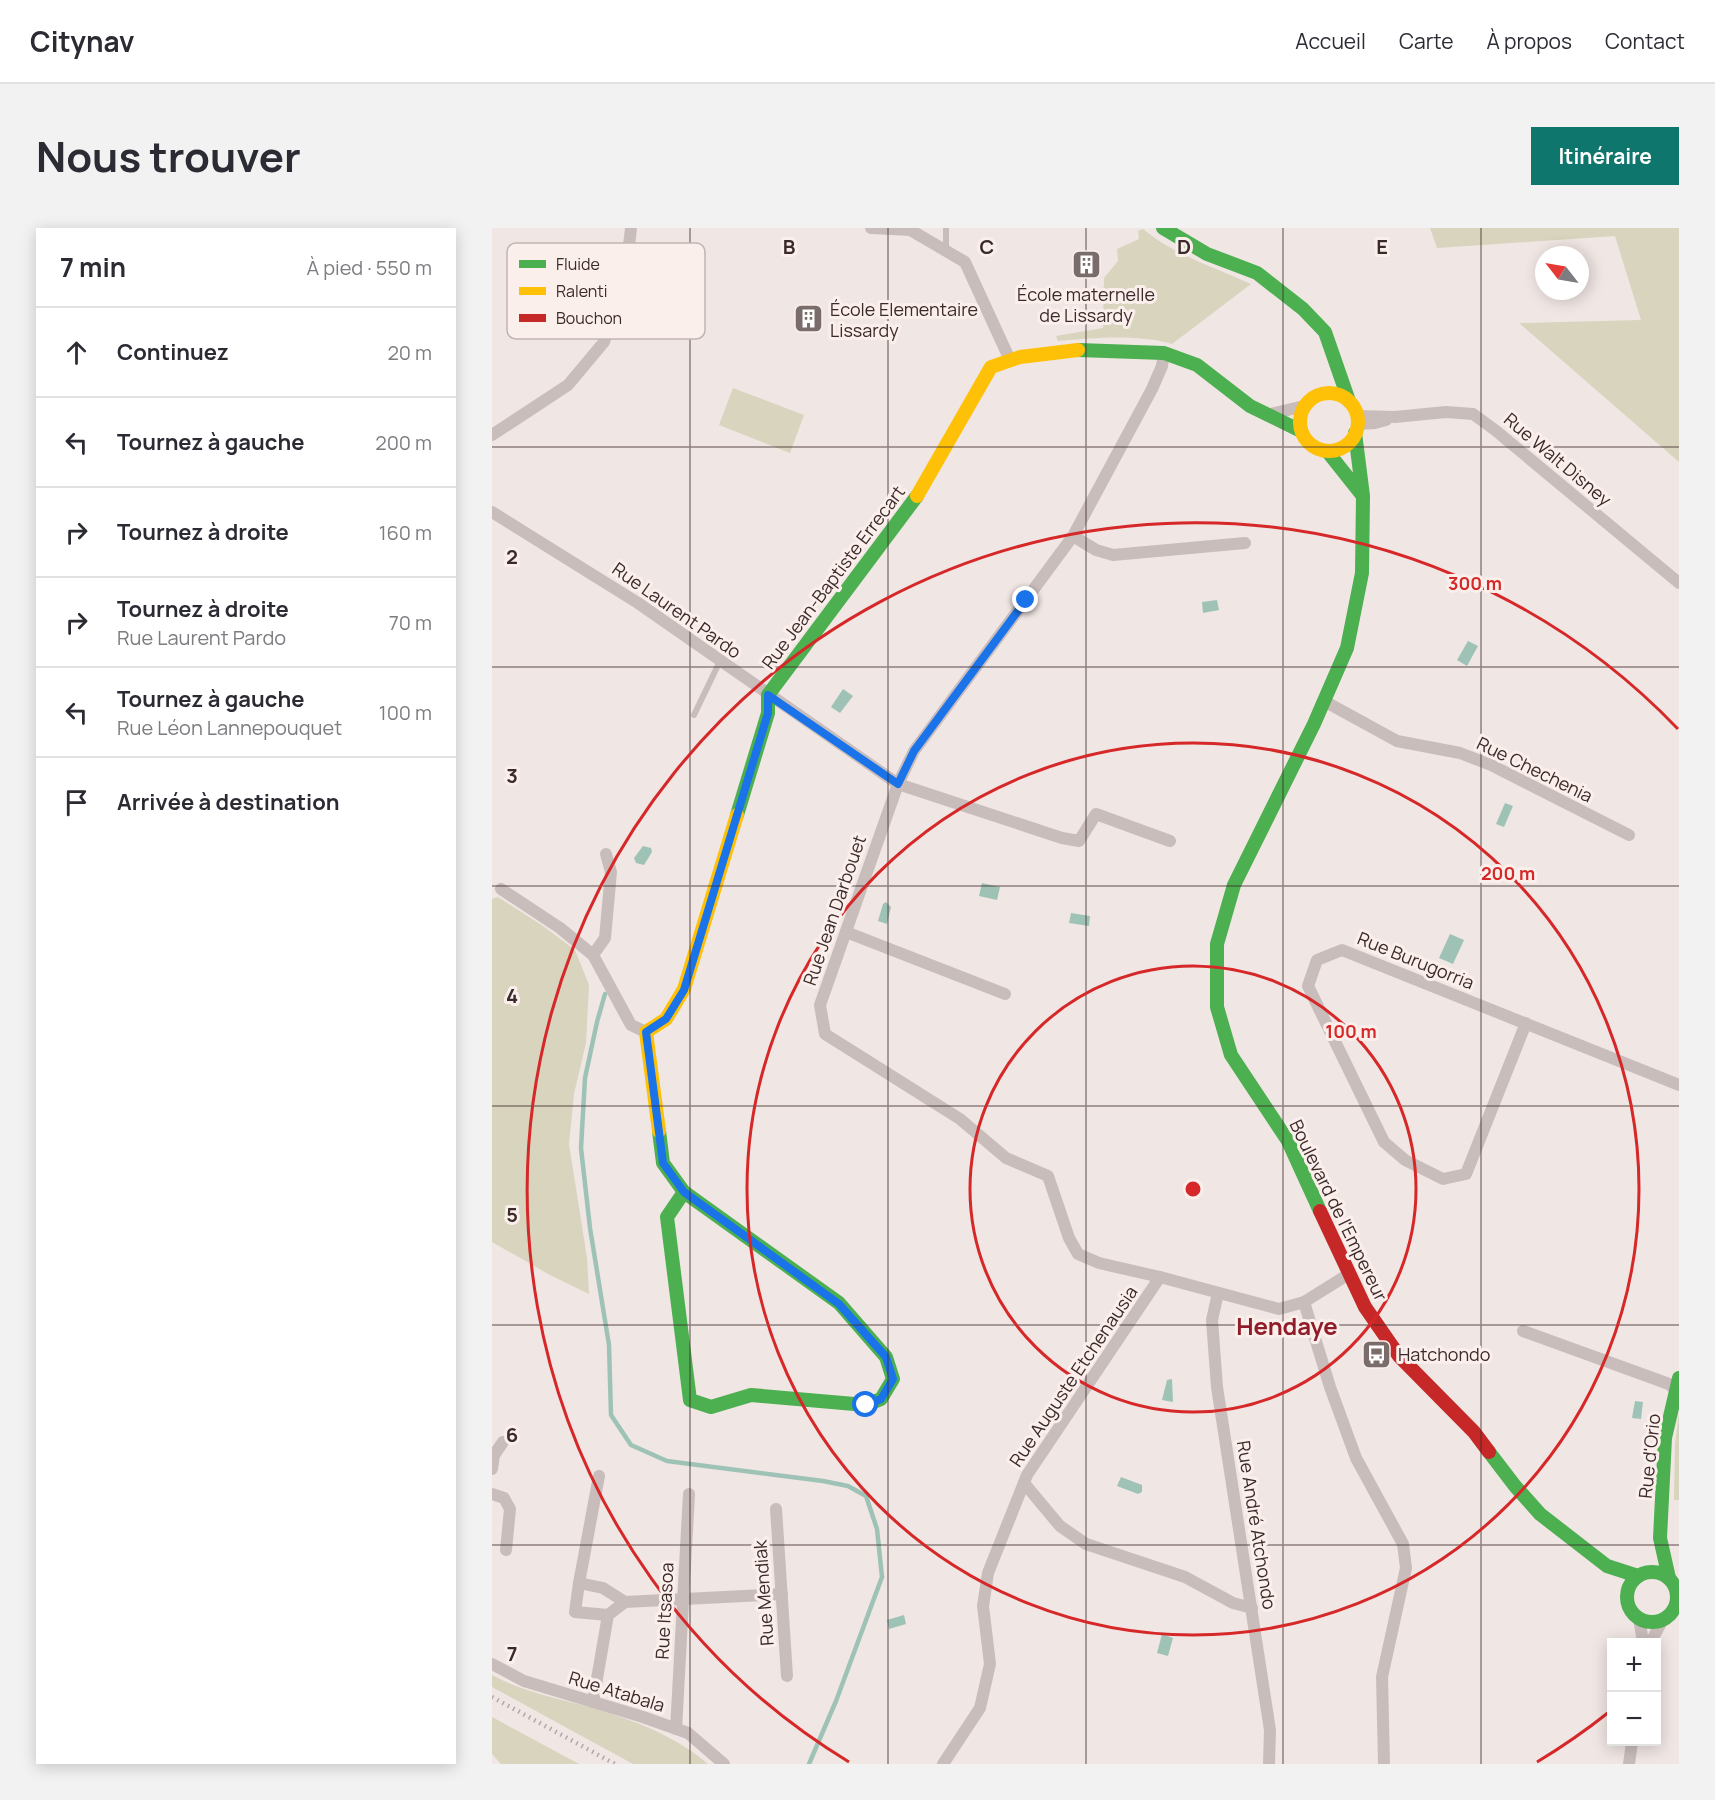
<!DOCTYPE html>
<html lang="fr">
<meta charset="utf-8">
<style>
body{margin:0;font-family:Manrope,sans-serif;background:#f2f2f3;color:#2b2b33}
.controls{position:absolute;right:18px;bottom:18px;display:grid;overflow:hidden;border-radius:0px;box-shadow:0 3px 15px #0003}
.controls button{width:54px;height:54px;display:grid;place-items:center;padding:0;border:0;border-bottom:2px solid #e1e1e2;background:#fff;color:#2b2b33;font:30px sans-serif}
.compass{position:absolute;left:1043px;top:18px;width:54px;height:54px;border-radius:50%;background:#fff;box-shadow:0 3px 15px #0003;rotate:301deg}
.stop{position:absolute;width:18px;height:18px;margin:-14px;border:4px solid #1a73e8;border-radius:50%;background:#fff}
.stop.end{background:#1a73e8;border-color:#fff;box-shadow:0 2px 6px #0008}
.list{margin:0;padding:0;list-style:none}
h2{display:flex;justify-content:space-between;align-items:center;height:78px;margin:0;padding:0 24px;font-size:26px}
h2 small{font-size:20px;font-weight:400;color:#7c7c81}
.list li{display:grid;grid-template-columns:39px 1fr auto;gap:18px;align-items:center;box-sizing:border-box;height:90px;padding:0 24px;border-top:2px solid #e1e1e2}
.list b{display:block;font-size:22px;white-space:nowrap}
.list p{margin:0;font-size:20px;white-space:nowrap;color:#7c7c81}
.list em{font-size:20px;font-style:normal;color:#7c7c81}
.icon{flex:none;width:33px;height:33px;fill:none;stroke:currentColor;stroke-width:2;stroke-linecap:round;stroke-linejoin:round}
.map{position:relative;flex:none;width:1187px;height:1536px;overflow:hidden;border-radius:0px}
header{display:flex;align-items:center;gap:36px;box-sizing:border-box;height:84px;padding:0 30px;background:#fff;border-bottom:2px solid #e1e1e2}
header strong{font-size:28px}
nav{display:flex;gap:33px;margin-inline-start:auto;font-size:21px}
.intro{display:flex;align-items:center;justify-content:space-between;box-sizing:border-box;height:144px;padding:0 36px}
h1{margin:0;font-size:42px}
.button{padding:15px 27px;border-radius:0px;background:#0f766e;color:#fff;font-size:21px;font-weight:700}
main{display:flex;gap:36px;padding:0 36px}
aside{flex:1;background:#fff;border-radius:0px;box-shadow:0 3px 15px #0003}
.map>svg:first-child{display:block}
</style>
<header>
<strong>Citynav</strong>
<nav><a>Accueil</a><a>Carte</a><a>À propos</a><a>Contact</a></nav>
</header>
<div class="intro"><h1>Nous trouver</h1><a class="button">Itinéraire</a></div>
<main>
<aside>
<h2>7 min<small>À pied · 550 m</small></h2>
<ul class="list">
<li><svg class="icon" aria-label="ahead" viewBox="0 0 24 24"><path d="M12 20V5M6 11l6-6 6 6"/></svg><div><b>Continuez</b></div><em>20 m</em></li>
<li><svg class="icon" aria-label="left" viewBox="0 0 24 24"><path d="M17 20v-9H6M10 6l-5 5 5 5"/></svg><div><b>Tournez à gauche</b></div><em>200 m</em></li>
<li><svg class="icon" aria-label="right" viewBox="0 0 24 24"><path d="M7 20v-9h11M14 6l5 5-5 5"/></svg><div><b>Tournez à droite</b></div><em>160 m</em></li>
<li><svg class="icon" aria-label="right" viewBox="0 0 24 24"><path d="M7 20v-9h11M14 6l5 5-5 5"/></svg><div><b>Tournez à droite</b><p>Rue Laurent Pardo</p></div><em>70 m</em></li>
<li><svg class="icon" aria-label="left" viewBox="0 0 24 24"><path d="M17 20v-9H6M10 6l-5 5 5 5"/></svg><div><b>Tournez à gauche</b><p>Rue Léon Lannepouquet</p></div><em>100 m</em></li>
<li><svg class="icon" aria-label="arrive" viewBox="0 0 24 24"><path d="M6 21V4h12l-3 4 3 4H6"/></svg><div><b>Arrivée à destination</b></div></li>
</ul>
</aside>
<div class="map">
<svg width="1187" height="1536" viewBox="0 0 1187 1536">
<rect width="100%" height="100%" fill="#f0e6e4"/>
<!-- green -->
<g fill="#d8d4bd">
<path d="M938,0H1187V234L1027,95L1149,92L1123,8L945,20Z"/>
<path d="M651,1C682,27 722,39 759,56L680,116C646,106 601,110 566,113L564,108L611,100L612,50L626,33L625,21L647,11L646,3Z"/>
<path d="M241,160L312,187L298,225L227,197Z"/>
<path d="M6,669L51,698L83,722L97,757L94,815L82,866L77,916L95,1030L97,1066L58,1047L0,1014V671Z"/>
<path d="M1187,1185V1272H1182L1183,1216Z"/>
<path d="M0,1447C33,1465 65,1470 101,1480C141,1492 184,1508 216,1536H141L0,1459Z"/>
<path d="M0,1489L87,1536H9L0,1526Z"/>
</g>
<!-- water -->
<g fill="#9ec3b6">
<path d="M725,372L727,382L711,385L710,374Z"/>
<path d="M976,413L986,418L975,438L965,432Z"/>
<path d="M351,461L361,468L348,485L339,479Z"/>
<path d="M1013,575L1021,578L1012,599L1004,596Z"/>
<path d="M151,618L159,620L160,624L152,637L144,635L142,630Z"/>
<path d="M490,655L508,659L505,672L487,668Z"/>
<path d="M394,674L399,679L395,696L386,693L391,676Z"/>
<path d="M579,685L598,688L597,698L577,695Z"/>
<path d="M958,706L972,712L961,736L947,730Z"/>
<path d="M680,1151L681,1174L670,1172L675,1152Z"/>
<path d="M1143,1173L1151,1174L1149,1191L1140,1190Z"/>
<path d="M629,1249L650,1257V1264L646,1266L625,1258Z"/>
<path d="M412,1387L414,1396L397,1401L395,1392Z"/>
<path d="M670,1406L681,1410L676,1428L665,1425Z"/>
</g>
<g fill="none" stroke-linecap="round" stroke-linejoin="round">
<!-- stream -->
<path stroke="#9ec3b6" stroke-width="4.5" d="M113,766L105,794L93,850L89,920L98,1000L117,1117L119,1187L139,1217L175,1233L331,1253L356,1258L374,1268L385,1301L390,1349L344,1473L317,1536"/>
<!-- lane -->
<g stroke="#c9bdbc" stroke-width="6">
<path d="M454,0V23"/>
<path d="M202,487L228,433"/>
</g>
<!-- street -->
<g stroke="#c9bdbc" stroke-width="12">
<path d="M379,0L419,2"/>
<path d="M415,0L473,34L518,132"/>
<path d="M672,125L670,138L660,161L581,308L422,523L406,556L328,777L333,806L468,891L514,930L556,948L577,1010L586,1026L607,1035L668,1049L787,1081L812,1074L857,1046"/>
<path d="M775,187L812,178"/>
<path d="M865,188L903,189L954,184L981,186L1003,202L1187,355"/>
<path d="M866,196L883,195L894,192"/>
<path d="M0,207L76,157L112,114L134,44L139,0"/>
<path d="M0,284L146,375L406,556L570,610L587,613L604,586L678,613"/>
<path d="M581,308L604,322L621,327L753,315"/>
<path d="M832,473L905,513L968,525L999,537L1137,607"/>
<path d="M9,661L68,700L101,727L139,797L154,804"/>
<path d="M354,704L513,766"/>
<path d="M101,727L113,710L119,644L114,626"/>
<path d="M1034,795L974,946L951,951L913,932L892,914L816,758L825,732L850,722L1187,857"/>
<path d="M726,1065L720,1092L725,1159L778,1502L777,1536"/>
<path d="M812,1074L838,1159L864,1230L911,1316L914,1340L890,1449L892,1536"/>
<path d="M1031,1103L1177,1156L1187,1165"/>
<path d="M0,1241L2,1227L11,1214"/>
<path d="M532,1255L568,1298L594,1316L693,1349L741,1375L760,1380"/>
<path d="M0,1266L12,1270L18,1281L14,1322"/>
<path d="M284,1281L295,1448"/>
<path d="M87,1355L83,1384L116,1387"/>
<path d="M133,1374L290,1366"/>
<path d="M1147,1390L1151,1414"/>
<path d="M1159,1414L1171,1391"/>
<path d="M0,1436L32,1453L151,1489L196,1505L232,1536"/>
<path d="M101,1474L116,1387L133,1374L111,1360L87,1355L107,1248"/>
<path d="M184,1501L197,1266"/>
<path d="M451,1536L488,1480L498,1436L491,1378L496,1345L535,1247L668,1049"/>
<path d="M1137,1536L1140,1514"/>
</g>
<!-- fast -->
<g stroke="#4caf50" stroke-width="14">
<path d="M671,0L715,26L765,45L811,81L833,104L857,173"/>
<path d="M586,122L672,125L705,137L758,178L809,203"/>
<path d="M835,223L870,267"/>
<path d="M245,587L276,485V467L425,268"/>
<path d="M167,903L171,935L192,964L175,989L198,1172L219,1179L259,1167L374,1177L389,1171L401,1151L394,1129L347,1075L192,964"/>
<path d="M828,983L796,913L739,827L725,779V716L742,657L822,496L855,420L870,345L871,268L863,205"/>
<path d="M997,1224L1023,1258L1048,1286L1115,1338L1146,1348"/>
<circle cx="1160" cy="1369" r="25"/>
<path d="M1177,1350L1168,1310L1173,1210L1187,1150"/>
</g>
<!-- slow -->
<g stroke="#ffc107" stroke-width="14">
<circle cx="837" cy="194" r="29"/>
<path d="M425,268L499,139L528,129L586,122"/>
<path d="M167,903L154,804L174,791L192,761L245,587"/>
</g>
<!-- jam -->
<path stroke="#c62828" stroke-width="14" d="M828,983L873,1079L907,1128L982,1204L997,1224"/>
<!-- rail -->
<path stroke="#b1a7a6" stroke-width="4.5" stroke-dasharray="1.5 4.5" stroke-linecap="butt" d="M0,1469L123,1536"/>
</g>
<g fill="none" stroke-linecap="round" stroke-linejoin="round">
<!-- route -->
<path stroke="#1a73e8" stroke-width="8" d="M374,1177L389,1171L401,1151L394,1129L347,1076L192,964L171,935L154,804L174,791L192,762L276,485V467L406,556L422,523L534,372"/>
</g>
<!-- grid -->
<path fill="none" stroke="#3b2a2a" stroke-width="1.5" stroke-opacity="0.55" d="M198,0V1536M396,0V1536M594,0V1536M791,0V1536M989,0V1536M0,219H1187M0,439H1187M0,658H1187M0,878H1187M0,1097H1187M0,1317H1187"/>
<!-- distance rings -->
<g fill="none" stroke="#d62828" stroke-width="3">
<circle cx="701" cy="961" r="223"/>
<circle cx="701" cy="961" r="446"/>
<path d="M1117 1484A668 668 0 0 1 1045 1534M357 1534A668 668 0 1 1 1186 501"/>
</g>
<!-- icons -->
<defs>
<symbol id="building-square" viewBox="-11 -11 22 22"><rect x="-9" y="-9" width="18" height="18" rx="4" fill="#7a6c6b" stroke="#fbefec"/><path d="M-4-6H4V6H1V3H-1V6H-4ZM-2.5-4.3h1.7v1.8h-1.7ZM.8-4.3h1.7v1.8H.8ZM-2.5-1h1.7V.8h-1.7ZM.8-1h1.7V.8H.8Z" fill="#fff"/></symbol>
<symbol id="bus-square" viewBox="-11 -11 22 22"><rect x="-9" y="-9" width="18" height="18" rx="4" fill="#7a6c6b" stroke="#fbefec"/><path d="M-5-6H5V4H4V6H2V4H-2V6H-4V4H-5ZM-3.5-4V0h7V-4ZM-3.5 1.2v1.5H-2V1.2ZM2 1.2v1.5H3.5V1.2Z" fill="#fff"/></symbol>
</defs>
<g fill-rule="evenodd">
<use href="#building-square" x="578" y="20" width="33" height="33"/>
<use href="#building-square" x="300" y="74" width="33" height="33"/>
<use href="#bus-square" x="868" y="1110" width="33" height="33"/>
</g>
<g text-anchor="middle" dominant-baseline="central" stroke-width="6" stroke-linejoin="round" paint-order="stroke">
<!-- poi labels -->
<g font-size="18" fill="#3b2a2a" stroke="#fbefec" text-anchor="start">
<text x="594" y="66" text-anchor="middle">École maternelle<tspan x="594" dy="21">de Lissardy</tspan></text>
<text x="338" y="81">École Elementaire<tspan x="338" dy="21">Lissardy</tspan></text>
<text x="906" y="1126">Hatchondo</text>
</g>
<!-- street labels -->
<g font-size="18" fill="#3b2a2a" stroke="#fbefec">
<text transform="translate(1066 231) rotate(40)">Rue Walt Disney</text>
<text transform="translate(341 349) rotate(-53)">Rue Jean-Baptiste Errecart</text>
<text transform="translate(185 382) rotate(35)">Rue Laurent Pardo</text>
<text transform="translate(1043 541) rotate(26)">Rue Chechenia</text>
<text transform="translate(342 682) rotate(-71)">Rue Jean Darbouet</text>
<text transform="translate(924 732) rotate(22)">Rue Burugorria</text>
<text transform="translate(847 982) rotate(64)">Boulevard de l'Empereur</text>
<text transform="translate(581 1148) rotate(-56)">Rue Auguste Etchenausia</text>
<text transform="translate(1157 1228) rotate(-84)">Rue d'Orio</text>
<text transform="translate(765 1297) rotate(81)">Rue André Atchondo</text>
<text transform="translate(271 1365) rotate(-94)">Rue Mendiak</text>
<text transform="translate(172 1383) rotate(-87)">Rue Itsasoa</text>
<text transform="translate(125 1463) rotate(17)">Rue Atabala</text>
</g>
<!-- district labels -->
<g font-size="24" font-weight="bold" fill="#901c29" stroke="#fbefec">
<text x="795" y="1097">Hendaye</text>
</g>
</g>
<!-- legend -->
<rect x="15" y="15" width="198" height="96" rx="9" fill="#fbefec" stroke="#c1b4b2" stroke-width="1.5"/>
<rect x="27" y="32" width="27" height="8" fill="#4caf50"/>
<rect x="27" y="59" width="27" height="8" fill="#ffc107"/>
<rect x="27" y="86" width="27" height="8" fill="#c62828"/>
<g font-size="16" fill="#3b2a2a">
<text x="64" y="42">Fluide</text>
<text x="64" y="69">Ralenti</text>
<text x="64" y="96">Bouchon</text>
</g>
<g font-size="20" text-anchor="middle" font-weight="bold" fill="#3b2a2a" stroke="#fbefec" stroke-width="6" stroke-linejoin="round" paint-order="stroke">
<text x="297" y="26">B</text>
<text x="495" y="26">C</text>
<text x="692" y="26">D</text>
<text x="890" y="26">E</text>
<text x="20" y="336">2</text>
<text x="20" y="555">3</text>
<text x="20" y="775">4</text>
<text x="20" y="994">5</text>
<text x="20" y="1214">6</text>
<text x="20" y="1433">7</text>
</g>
<circle cx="701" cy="961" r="9" fill="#d62828" stroke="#fbefec" stroke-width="3"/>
<g font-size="18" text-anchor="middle" font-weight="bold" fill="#d62828" stroke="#fbefec" stroke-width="6" stroke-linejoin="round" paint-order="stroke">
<text x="983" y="362">300 m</text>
<text x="1016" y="652">200 m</text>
<text x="859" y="810">100 m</text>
</g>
</svg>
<div class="controls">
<button>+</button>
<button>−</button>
</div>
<svg class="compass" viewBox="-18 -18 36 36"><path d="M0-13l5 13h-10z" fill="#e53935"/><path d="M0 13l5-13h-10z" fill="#7c7c81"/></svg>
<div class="stop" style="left:374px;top:1177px"></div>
<div class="stop end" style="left:534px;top:372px"></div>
</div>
</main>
